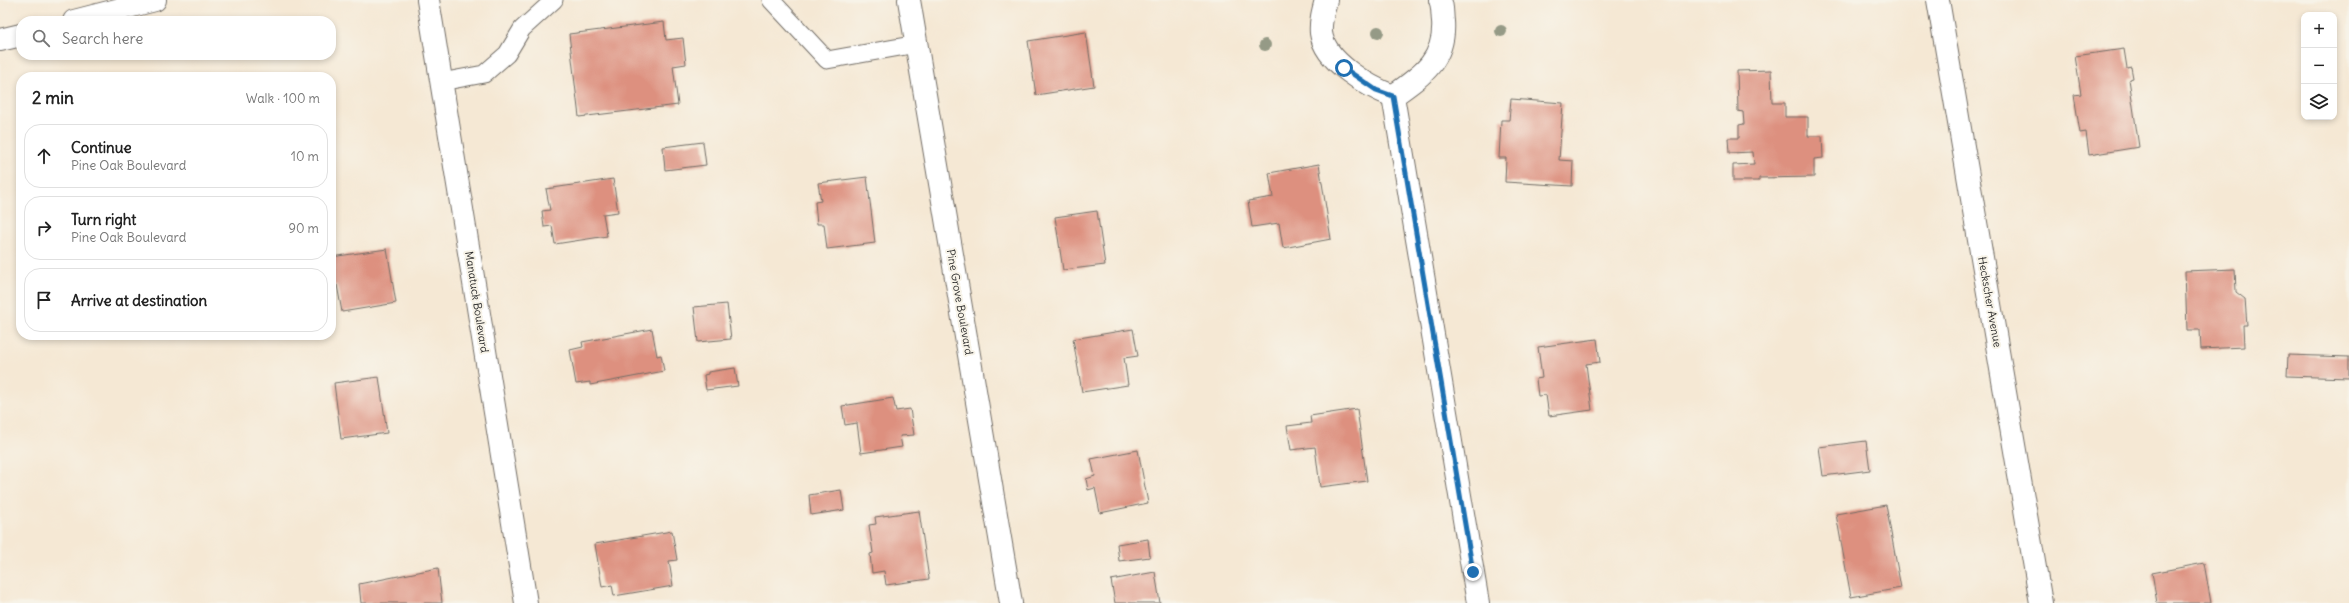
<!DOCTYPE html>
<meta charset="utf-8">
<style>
body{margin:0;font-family:Delius,sans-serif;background:#f2f2f2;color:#222}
.controls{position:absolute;right:12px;top:12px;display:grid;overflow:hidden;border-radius:8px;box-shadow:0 2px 6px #0003}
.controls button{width:36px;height:36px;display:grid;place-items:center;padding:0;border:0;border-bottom:1px solid #e0e0e0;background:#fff;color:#222;font:20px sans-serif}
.stop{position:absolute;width:12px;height:12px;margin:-9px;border:3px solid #1f6fb2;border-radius:50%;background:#fff}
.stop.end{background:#1f6fb2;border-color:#fff;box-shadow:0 1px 4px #0008}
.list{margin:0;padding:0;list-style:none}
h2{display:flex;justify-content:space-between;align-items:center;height:52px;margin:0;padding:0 16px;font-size:17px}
h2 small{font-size:13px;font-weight:400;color:#767676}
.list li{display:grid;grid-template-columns:26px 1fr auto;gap:12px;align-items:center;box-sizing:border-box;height:64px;margin:0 8px 8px;padding:0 8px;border:1px solid #e0e0e0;border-radius:16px}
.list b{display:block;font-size:15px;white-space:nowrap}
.list p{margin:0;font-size:13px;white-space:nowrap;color:#767676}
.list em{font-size:13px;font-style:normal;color:#767676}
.icon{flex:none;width:22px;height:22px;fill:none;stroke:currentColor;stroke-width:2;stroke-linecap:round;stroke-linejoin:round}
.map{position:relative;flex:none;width:2349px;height:603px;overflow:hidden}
.search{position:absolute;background:#fff;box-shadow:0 2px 6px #0003;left:16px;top:16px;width:320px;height:44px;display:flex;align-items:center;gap:10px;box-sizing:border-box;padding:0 14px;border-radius:16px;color:#767676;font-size:15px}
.panel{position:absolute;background:#fff;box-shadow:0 2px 6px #0003;left:16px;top:72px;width:320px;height:268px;border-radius:16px}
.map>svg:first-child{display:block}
</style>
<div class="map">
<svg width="2349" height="603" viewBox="0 0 2349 603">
<rect width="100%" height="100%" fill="#f7f3e8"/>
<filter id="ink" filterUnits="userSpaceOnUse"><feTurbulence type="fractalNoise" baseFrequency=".025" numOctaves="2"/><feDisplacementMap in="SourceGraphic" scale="8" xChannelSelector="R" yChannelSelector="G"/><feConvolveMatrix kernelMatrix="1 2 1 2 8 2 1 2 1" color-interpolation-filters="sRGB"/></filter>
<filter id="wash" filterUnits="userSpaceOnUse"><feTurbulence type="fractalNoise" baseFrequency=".012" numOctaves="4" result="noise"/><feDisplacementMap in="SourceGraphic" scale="16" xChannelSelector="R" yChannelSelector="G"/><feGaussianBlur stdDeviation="0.9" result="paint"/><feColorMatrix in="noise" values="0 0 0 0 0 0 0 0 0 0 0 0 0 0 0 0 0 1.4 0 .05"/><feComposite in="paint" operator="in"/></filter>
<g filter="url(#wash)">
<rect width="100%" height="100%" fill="#f5e8d4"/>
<g id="blocks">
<!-- building -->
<g fill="#dd907f">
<path d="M664,22L666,40L683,38L686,64L673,66L678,105L579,117L569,34Z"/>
<path d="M1086,32L1094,86L1036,95L1028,41Z"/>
<path d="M2124,49L2127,68L2131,67L2133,78L2129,79L2139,147L2089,155L2086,132L2080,133L2074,95L2081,94L2075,56Z"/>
<path d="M1771,70L1772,103H1785V117H1808V136H1822L1823,158L1814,159V177L1759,178V181H1733V165L1754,164L1753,152L1729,153L1728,138H1739V125L1744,124L1743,112L1738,111L1737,71Z"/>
<path d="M1511,99L1563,103L1559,160L1573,161L1572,186L1505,182L1506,158H1499L1501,120H1509Z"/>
<path d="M703,142L706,165L665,170L663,147Z"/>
<path d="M1319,164L1331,239L1283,248L1279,223L1252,227L1248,201L1273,197L1269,173Z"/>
<path d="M867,177L875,243L827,249L824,224H817L815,202L821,201L818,183Z"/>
<path d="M613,179L618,212L603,214L607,236L555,244L552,226L544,227L542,211L550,210L546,189Z"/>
<path d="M1097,211L1105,265L1063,270L1055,217Z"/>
<path d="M387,249L396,303L342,312L337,285L331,286V257Z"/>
<path d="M2235,269L2236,292L2245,299L2247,325H2243L2244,347L2201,349L2200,330H2187L2185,271Z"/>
<path d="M727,304L731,339L698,342L694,307Z"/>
<path d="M652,329L657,356L661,355L664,371L590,385V382L576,384L570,350L583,347L582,342Z"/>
<path d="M1133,329L1138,356L1124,358L1128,385L1082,392L1073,339Z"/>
<path d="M1597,339L1600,362L1586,364L1592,410L1549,416L1546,395L1538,396L1536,379L1542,378L1538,347Z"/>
<path d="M2288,355L2349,357V378L2287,376Z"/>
<path d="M735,368L738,386L706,390L704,375L708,374V372Z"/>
<path d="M379,377L387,433L341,439L334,383Z"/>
<path d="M893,398L896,411L910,409L914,435L900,436L902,447L861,453L857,423L845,425L842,406Z"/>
<path d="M1357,409L1367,481L1320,487L1315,447L1291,450L1287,426L1311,423L1310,416Z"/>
<path d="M1866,441L1870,470L1823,476L1819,447Z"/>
<path d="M1138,450L1148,503L1100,513L1095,488L1088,490L1086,479L1095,476L1091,459Z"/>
<path d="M841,490L844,510L811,515L809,495Z"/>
<path d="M1886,505L1901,588L1851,597L1836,514Z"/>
<path d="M919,511L929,579L886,585L884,571L872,573L870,554L873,553L869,525L876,524L875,517Z"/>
<path d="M672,531L677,560L669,561L673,586L614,596L612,585L602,587L595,544Z"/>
<path d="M1148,539L1150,557L1119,561L1117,544Z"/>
<path d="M2204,563L2211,603H2157L2152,573Z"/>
<path d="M438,568L442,603H361L359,584Z"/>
<path d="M1155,572L1160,603H1115L1111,580Z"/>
</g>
</g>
</g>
<g filter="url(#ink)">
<use href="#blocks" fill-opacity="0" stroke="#726d66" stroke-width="1"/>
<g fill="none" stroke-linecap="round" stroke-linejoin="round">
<defs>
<g id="lane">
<path d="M771,0L827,60L917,44"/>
<path d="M441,82L484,74L507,54L522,29L554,0"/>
</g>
<g id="street">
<path d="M909,0L1011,603"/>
<path d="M1326,0C1323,11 1320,22 1321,33C1325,62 1369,87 1393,96"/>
<path d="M1938,0L2041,603"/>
<path d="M1393,96L1478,603"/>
<path d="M1393,96C1421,76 1446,60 1443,21C1442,15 1443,6 1440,0"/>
</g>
<g id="secondary">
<path d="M428,0L526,603"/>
<path d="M74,21L155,0"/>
<path d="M0,40L21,35"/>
</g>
</defs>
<!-- lane casing -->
<use href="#lane" stroke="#726d66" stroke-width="19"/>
<!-- street casing -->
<use href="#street" stroke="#726d66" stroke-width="24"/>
<!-- secondary casing -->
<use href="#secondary" stroke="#726d66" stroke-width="24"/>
<!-- lane -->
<use href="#lane" stroke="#fff" stroke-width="17"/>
<!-- street -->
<use href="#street" stroke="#fff" stroke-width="22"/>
<!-- secondary -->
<use href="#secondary" stroke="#fff" stroke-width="22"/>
</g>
<!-- trees -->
<g fill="#959a86">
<circle cx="1501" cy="31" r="6"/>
<circle cx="1378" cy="32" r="6"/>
<circle cx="1265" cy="45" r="6"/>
</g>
</g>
<g fill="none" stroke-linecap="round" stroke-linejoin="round" filter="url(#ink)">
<!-- route -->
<path stroke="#1f6fb2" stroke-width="5" d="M1344,68L1376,90L1393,96L1473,572"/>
</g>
<g text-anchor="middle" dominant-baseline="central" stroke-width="4" stroke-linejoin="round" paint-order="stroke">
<!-- street labels -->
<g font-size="11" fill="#2b2b2b" stroke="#f7f3e8">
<text transform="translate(477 302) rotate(81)">Manatuck Boulevard</text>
<text transform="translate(960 302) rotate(80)">Pine Grove Boulevard</text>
<text transform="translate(1990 302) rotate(80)">Heckscher Avenue</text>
</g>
</g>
</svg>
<div class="controls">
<button>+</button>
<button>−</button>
<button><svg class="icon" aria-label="layers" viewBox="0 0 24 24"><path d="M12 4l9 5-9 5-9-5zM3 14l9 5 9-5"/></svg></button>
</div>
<div class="stop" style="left:1344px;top:68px"></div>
<div class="stop end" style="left:1473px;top:572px"></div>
<div class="search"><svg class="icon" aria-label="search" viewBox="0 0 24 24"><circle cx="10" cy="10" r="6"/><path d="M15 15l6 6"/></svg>Search here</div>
<section class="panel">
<h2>2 min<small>Walk · 100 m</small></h2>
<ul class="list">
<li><svg class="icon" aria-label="ahead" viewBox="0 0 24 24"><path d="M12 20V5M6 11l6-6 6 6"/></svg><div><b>Continue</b><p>Pine Oak Boulevard</p></div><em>10 m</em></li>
<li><svg class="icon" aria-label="right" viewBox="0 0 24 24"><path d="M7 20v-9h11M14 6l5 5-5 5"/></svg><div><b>Turn right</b><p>Pine Oak Boulevard</p></div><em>90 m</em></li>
<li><svg class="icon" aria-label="arrive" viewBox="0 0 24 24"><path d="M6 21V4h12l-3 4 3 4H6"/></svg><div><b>Arrive at destination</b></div></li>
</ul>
</section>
</div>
